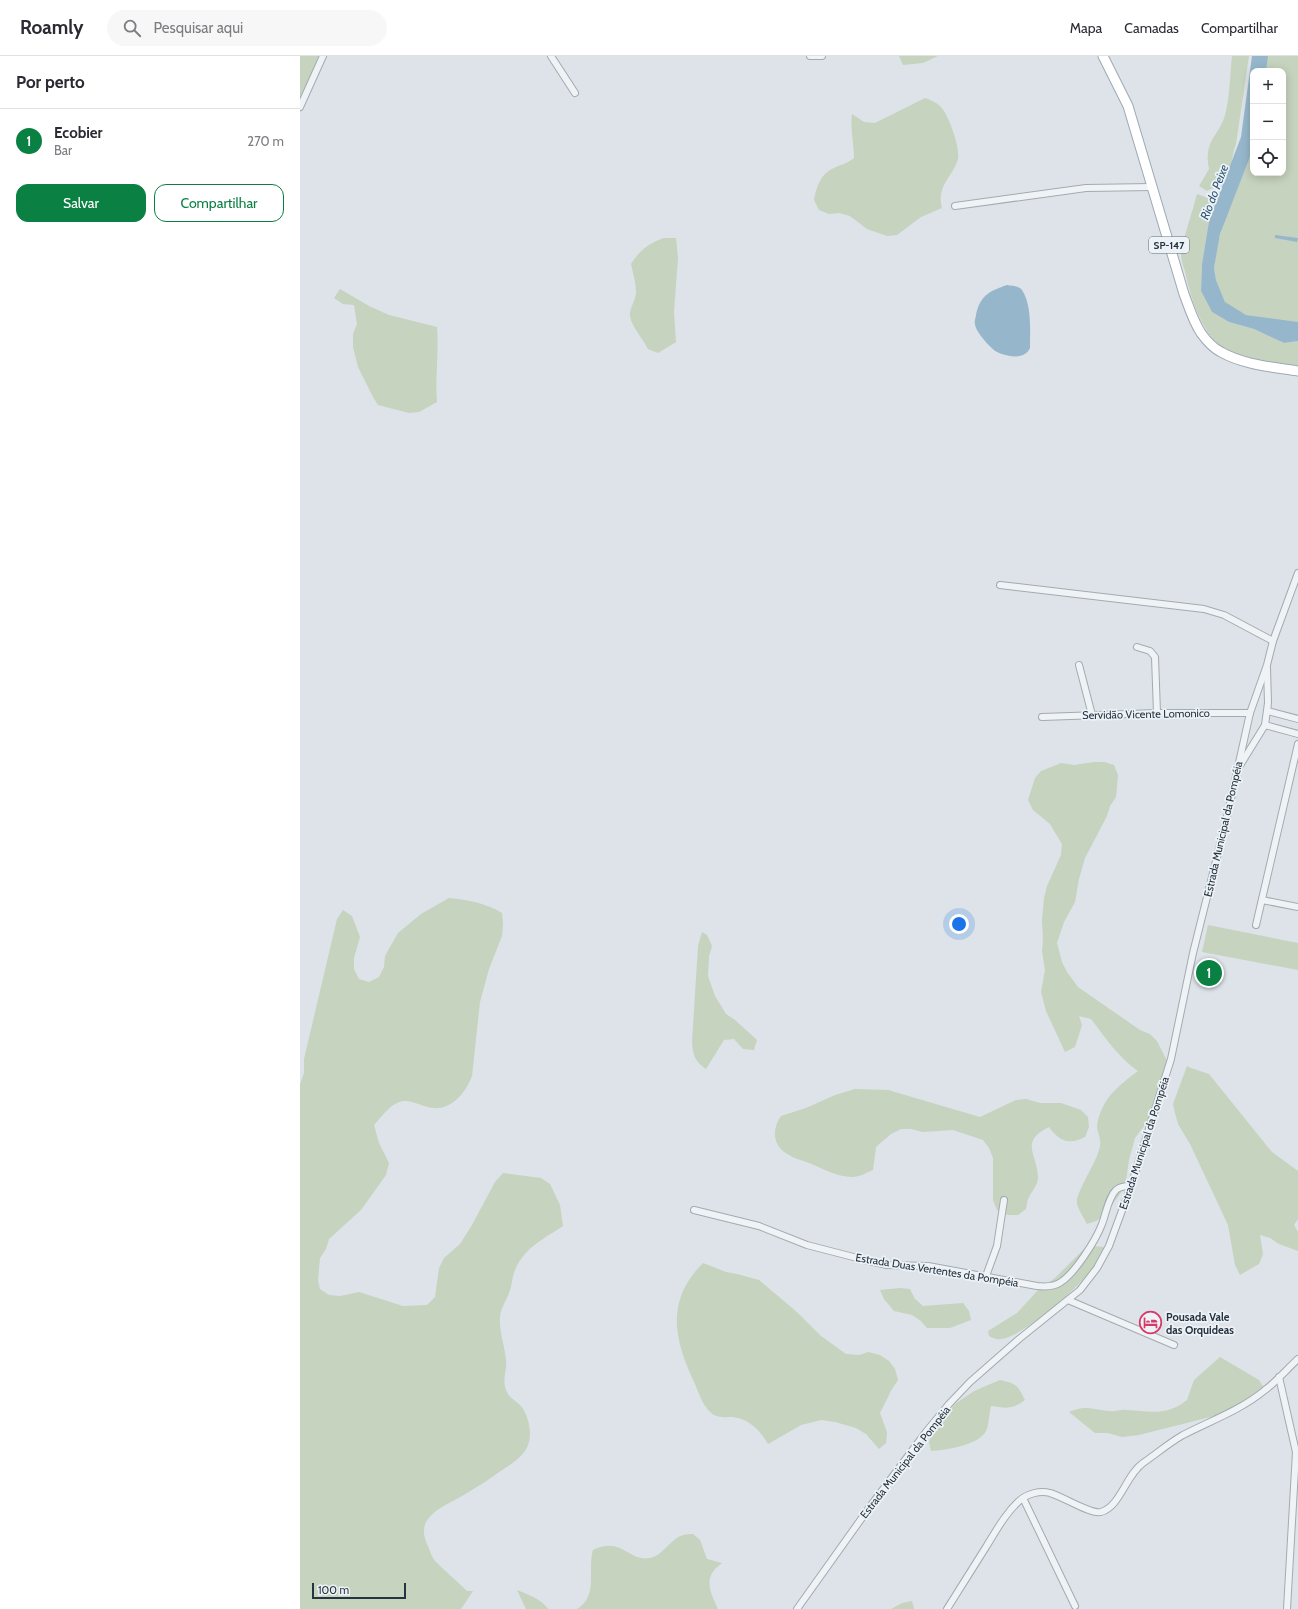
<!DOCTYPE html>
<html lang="pt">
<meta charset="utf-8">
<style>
body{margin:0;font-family:Cabin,sans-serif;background:#f7f7f7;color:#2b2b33}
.controls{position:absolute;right:12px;top:12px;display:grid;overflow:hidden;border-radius:8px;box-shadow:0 2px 10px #0003}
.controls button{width:36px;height:36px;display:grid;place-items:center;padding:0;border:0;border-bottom:1px solid #e1e1e2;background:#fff;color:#2b2b33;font:20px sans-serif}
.scale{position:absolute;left:12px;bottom:10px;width:94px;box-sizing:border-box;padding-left:4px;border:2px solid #263340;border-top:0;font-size:11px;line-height:14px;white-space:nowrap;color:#263340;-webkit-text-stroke:3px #edf2f6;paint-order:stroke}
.you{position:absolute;left:659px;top:868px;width:14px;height:14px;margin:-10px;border:3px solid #fff;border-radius:50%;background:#1a73e8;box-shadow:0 0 0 6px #1a73e833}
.badge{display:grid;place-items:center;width:26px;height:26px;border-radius:50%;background:#0b8043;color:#fff;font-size:13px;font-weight:700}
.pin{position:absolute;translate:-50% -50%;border:2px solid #fff;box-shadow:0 1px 4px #0006}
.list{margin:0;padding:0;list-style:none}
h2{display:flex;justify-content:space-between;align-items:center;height:52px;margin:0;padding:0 16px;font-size:17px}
h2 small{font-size:13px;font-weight:400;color:#7c7c81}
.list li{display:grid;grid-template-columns:26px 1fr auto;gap:12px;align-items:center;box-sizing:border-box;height:64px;padding:0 16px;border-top:1px solid #e1e1e2}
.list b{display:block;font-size:15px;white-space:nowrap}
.list p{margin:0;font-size:13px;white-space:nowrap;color:#7c7c81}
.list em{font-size:13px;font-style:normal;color:#7c7c81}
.actions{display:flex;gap:8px;padding:12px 16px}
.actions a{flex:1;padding:9px 0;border:1px solid #0b8043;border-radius:12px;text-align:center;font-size:14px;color:#0b8043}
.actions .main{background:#0b8043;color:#fff}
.icon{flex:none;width:22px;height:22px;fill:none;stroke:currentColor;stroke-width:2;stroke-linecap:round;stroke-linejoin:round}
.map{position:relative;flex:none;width:998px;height:1553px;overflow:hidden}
header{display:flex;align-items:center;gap:24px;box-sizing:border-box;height:56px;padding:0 20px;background:#fff;border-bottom:1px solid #e1e1e2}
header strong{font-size:19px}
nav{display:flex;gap:22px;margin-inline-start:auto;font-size:14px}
.search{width:280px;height:36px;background:#f7f7f7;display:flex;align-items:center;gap:10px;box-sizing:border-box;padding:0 14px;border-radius:22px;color:#7c7c81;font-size:15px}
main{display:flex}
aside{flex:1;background:#fff}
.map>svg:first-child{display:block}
</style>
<header>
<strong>Roamly</strong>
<div class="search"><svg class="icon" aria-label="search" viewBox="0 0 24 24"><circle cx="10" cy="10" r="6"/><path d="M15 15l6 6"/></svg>Pesquisar aqui</div>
<nav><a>Mapa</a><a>Camadas</a><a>Compartilhar</a></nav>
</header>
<main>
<aside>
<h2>Por perto<small></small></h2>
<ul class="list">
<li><span class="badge">1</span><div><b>Ecobier</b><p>Bar</p></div><em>270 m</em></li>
</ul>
<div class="actions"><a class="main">Salvar</a><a>Compartilhar</a></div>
</aside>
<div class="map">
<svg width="998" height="1553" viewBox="0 0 998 1553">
<rect width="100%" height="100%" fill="#dde3e8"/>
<!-- green -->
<g fill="#c6d3be">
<path d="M0,0H23L0,56Z"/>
<path d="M599,0H638L623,7L603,9Z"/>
<path d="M932,0H949L936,88C926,116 940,120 907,135L899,130L909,113C903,82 921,80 926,55C930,38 930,18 932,0Z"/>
<path d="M967,0H998V269L972,263L946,259L932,252L925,246L916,224L914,212L918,186L923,168L953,93V117H983V15H966Z"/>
<path d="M625,42C631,44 636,46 641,51C649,60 660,91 658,103C653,121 636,129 642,152L621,161L597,179L587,180L567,173L550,160L539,157L529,158L519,154L514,144C517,129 521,117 536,111C543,108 548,107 554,102C554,87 550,73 552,58L564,66L575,67Z"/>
<path d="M897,138L916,145L909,165L902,208L901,235L912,256L929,266L954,273L984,287L998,285V312C977,308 952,306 932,297C903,284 891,244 885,215C883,210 881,203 881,197C884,179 892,157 897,138Z"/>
<path d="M364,182H376L378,202L374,256L376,286L358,297L348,293C343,282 332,272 330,260C329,253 336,244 336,236C336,227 333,217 331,208C339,195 349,187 364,182Z"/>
<path d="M40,233L69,250L89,259L137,271C139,296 135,321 137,346L119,356L109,357L78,349L73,341L58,311L53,291V278L57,268L54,249L43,248L34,242Z"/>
<path d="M794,706H804L814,709L818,719L816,741L810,750L807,760L785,802L779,823L775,846L764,866L757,887L762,906L767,916L778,931L840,974L850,978L857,985L867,1005L869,1014L854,1057L835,1082L829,1104L825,1131L804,1160L796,1165L787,1168C784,1162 779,1155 777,1148C775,1138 794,1110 798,1097C799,1094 801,1089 800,1085C800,1080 797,1075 797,1070C801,1043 818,1030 838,1015C819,1002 805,981 791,963L779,960L782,969L775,991L765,996L746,955L741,936L745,914L742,895L743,884L742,864L744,842L747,830L761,799L762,788L750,768L733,754L728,744L735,722L741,715L761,707L774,709Z"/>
<path d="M149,842C168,844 186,847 202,857L203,869L202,880L189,913L180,946L172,1020C166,1036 152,1054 133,1052C123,1051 113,1044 103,1045C91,1047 82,1060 74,1069L79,1087L89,1107L86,1119L61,1154L29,1183L26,1193L20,1202L18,1224L20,1233L29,1239L40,1240L59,1236L103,1250L127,1249L135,1241L139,1212L144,1202L160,1188L172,1169L195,1126L203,1117L241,1122L250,1128L260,1149L263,1170C245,1182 224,1192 215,1214C212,1221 212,1230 209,1237C205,1247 199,1255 200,1266C200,1279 205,1291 206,1304C207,1315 202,1323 206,1334C209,1342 215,1344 220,1349C228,1358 232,1375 229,1386C226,1399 213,1407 202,1414C191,1422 179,1430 167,1437C147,1450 112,1459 128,1490C130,1495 132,1502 136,1506C146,1516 157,1525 167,1535H173L161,1553H0V1028L4,1017V1003L37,863L43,854L52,860L60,881L54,902V913L59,923L69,926L79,921L84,911L85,900L98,877L121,858Z"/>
<path d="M908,869L998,887V914L902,896Z"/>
<path d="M402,876L407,879L412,890L409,900L408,920L415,940L426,958L435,964L457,984L454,994L443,993L434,983L424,984L406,1013C395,1005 393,1000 392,986L398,890Z"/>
<path d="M887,1010L891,1012L909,1018L963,1085L972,1096L998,1115V1163L994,1169L998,1176V1195L979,1188L970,1182L960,1179L963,1198L959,1208L940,1219L935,1209L928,1169L890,1088L878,1068L875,1057L873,1048Z"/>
<path d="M555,1033L588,1034L680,1061L716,1044L726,1043L740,1047H761L781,1054L788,1061L789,1071L785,1081C769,1089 760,1086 749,1071C719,1086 737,1097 738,1121C738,1129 732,1135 729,1141C727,1144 727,1149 726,1153L718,1159H708L697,1154L693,1144V1102L689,1092L683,1084L653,1074L623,1076L611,1073H601L591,1078L576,1091L573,1114C566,1117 560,1121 552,1121C537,1121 522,1112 509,1107C502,1104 495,1103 489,1099C473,1091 471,1074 481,1060L506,1052L535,1039Z"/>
<path d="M793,1190L804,1191C800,1197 798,1204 794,1210C782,1229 723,1281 701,1283C697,1284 693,1282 689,1280L688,1275L717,1257L738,1234L755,1222L783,1194Z"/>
<path d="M403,1207L426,1216L437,1218L459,1224L498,1257L521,1280L546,1298L559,1299L568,1296L580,1299L589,1305L595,1313L598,1324L592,1333L580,1357L587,1376L586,1387L579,1393L566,1378L556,1372L535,1366L521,1364L501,1369L468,1388C460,1374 448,1362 432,1361C426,1361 420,1362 414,1359C404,1353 399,1338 395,1328C374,1284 365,1245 403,1207Z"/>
<path d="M600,1232L610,1233L615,1243L623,1250L663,1247L669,1255L671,1264L650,1272H627L621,1265L612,1259L594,1255L584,1243L580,1234Z"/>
<path d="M920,1301L959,1324L964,1332L930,1356L839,1379L822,1381L808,1377H795L769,1356C787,1348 792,1354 810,1355C816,1356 820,1353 825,1354C851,1355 865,1361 887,1344L894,1324Z"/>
<path d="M700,1324C715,1327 718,1329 725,1344C712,1354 706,1352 691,1350C689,1357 689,1369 686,1375C679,1389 646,1394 631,1395L629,1386L634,1373L655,1348L674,1335Z"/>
<path d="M393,1478L400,1484L407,1503L422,1507C402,1521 410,1535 418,1553H277C299,1540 287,1514 293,1494C322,1480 328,1506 350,1502C363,1500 370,1483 383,1479C386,1478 390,1478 393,1478Z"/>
<path d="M217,1534C227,1538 242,1543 248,1553H226Z"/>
<path d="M612,1545L614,1553H591L602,1547Z"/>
</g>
<!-- water -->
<g fill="#96b7cb">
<path d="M952,0H968L966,15H953V93L920,178L914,212L916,224L925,246L946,259L998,266V285L984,287L954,273L929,266L912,256L901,235L902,208L909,165L941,81Z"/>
<path d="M975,179L998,182L997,186L975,182Z"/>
<path d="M707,229C713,230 719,230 722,234C732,249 730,275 730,292C725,304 707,301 697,296C691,293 675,275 675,268C674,265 676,261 676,259C680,239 690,235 707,229Z"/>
</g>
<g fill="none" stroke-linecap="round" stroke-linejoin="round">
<defs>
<g id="street">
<path d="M251,0L275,37"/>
<path d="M510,0H522"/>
<path d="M0,51L23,0"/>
<path d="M655,150L786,132L852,131"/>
<path d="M700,529L904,553L924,559L973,585"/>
<path d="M837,591L850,595L855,601L857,657"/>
<path d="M779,609L792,659"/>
<path d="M968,655L998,663"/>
<path d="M742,661L857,657H950"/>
<path d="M965,669L998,678"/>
<path d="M939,711L965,669L968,647L967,612"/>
<path d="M962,844L998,851"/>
<path d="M956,869L998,688"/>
<path d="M394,1154L459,1170L507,1189L565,1204L587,1209L628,1210L737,1230C746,1231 754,1231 761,1226C775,1217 796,1184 802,1168C806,1158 808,1142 816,1134C820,1130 826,1130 831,1130"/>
<path d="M686,1220L697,1190L704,1144"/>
<path d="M768,1244L874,1289"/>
<path d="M979,1321L996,1396L987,1553"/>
<path d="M723,1442L775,1550"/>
<path d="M497,1553L569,1452L626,1376L649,1348L670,1326L719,1283L780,1234L797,1212L809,1190L831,1130L871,1003L893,897L927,761L950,657L967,609L973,585L998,517"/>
<path d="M647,1553C660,1532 673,1512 686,1491C696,1475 705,1458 719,1445C727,1438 740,1434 750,1437C762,1440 791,1459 801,1456C820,1451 826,1419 843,1407C856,1398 869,1387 883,1379C910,1365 941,1354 965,1334C977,1325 987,1313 998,1303"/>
</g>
<path id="primary" d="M803,0L828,50L884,238C889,251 893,265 901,277C906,284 913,292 921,296C944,309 973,311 998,315"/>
</defs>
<!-- street casing -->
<use href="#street" stroke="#a2abb2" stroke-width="8"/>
<!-- primary casing -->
<use href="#primary" stroke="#9ca9b5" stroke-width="11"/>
<!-- street -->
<use href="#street" stroke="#f0f3f6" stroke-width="6"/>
<!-- primary -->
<use href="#primary" stroke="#fff" stroke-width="9"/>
</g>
<!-- icons -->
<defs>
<symbol id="hotel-ring" viewBox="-11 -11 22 22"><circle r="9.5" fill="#edf2f6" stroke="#d73967" stroke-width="1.5"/><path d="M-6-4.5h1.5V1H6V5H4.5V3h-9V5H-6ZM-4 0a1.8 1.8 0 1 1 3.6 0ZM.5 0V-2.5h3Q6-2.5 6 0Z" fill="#d73967"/></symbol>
</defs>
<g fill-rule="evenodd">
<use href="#hotel-ring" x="838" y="1254" width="25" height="25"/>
</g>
<g text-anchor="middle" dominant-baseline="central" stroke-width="3.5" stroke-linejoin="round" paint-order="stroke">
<!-- shield labels -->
<rect fill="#edf2f6" stroke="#626c77" stroke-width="1" x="849" y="181" width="40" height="16" rx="3"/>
<g font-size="10" font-weight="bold" fill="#263340">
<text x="869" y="189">SP-147</text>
</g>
<!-- street labels -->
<g font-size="11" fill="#263340" stroke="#edf2f6">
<text transform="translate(846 658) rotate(-1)">Servidão Vicente Lomonico</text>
<text transform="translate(923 773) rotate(-77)">Estrada Municipal da Pompéia</text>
<text transform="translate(844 1087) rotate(-72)">Estrada Municipal da Pompéia</text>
<text transform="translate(637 1214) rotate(9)">Estrada Duas Vertentes da Pompéia</text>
<text transform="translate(605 1406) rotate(-52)">Estrada Municipal da Pompéia</text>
</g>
<!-- poi labels -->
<g font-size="11" font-weight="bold" fill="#263340" stroke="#edf2f6" text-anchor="start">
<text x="866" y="1261">Pousada Vale<tspan x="866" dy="13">das Orquideas</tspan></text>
</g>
<!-- water labels -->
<g font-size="12" font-style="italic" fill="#2d5876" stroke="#edf2f6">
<text transform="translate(914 136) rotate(-69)">Rio do Peixe</text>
</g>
</g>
</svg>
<div class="controls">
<button>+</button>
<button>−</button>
<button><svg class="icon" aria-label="locate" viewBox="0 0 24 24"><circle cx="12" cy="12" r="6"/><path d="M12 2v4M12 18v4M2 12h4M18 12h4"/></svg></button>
</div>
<div class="scale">100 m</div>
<div class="you"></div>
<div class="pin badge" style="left:909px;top:917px">1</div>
</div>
</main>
